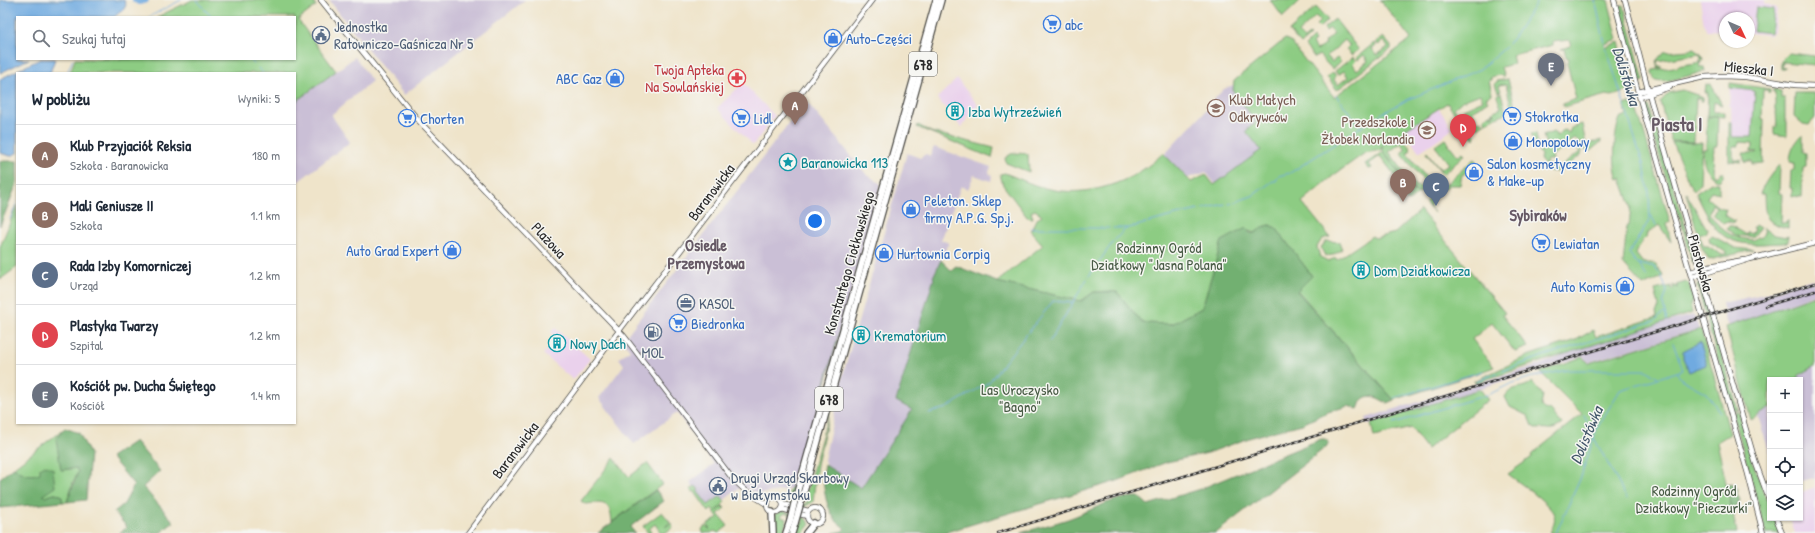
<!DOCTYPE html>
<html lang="pl">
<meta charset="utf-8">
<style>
body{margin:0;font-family:"Patrick Hand",sans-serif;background:#f6f6f7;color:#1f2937}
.controls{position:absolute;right:12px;bottom:12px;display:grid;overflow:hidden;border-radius:0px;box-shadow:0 1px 3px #0004}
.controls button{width:36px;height:36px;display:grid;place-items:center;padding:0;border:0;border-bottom:1px solid #e0e1e3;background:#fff;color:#1f2937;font:20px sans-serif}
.compass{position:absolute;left:1719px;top:12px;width:36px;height:36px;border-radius:50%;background:#fff;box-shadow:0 1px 3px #0004;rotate:134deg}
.you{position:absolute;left:815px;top:221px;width:14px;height:14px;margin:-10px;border:3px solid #fff;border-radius:50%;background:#1a73e8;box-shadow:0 0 0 6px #1a73e833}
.badge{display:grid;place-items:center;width:26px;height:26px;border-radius:50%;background:#b45309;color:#fff;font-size:13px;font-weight:700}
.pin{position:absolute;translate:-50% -33px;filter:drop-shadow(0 1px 2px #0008)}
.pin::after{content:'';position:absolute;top:21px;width:14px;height:12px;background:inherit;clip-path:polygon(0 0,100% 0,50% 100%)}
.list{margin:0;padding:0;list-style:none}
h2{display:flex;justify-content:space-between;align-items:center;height:52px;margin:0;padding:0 16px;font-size:17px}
h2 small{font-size:13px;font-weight:400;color:#747a83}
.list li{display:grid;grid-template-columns:26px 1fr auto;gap:12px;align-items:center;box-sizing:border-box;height:60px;padding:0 16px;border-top:1px solid #e0e1e3}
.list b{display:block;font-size:15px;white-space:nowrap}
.list p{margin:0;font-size:13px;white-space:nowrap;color:#747a83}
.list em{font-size:13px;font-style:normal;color:#747a83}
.icon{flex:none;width:22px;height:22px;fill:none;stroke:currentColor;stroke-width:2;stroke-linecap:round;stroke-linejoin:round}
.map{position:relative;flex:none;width:1815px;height:533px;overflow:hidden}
.search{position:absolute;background:#fff;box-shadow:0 1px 3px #0004;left:16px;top:16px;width:280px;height:44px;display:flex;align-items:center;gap:10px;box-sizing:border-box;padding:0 14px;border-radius:0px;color:#747a83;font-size:15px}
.panel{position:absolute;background:#fff;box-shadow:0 1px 3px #0004;left:16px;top:72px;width:280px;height:352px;border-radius:0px}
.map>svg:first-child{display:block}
</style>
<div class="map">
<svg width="1815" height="533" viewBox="0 0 1815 533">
<rect width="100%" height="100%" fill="#f6f6f2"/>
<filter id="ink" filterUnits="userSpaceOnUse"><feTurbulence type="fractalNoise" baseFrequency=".025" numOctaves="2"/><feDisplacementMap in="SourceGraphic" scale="8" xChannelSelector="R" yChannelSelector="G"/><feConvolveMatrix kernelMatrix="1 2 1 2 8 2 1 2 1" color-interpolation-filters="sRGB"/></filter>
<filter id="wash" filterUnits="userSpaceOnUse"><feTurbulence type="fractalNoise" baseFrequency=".012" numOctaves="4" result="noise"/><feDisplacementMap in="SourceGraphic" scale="16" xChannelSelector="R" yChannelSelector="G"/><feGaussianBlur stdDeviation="0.9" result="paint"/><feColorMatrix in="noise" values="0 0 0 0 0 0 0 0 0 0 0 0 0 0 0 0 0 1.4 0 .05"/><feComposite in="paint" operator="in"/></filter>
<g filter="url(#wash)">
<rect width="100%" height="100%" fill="#efe4ca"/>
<!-- built -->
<g fill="#ead1ec">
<path d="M1700,0H1764V3L1777,8L1774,31L1771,35L1749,33V18H1725V31L1707,30L1704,25Z"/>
<path d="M957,79L978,105L961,127L937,98Z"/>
<path d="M743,83L775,116L753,145L717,108Z"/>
<path d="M1730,88L1755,90L1752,138L1732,137L1731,106H1729Z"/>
<path d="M1439,109L1452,127L1450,131L1419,152L1405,130Z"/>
<path d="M555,328L590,359L573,380L543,354L548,349L553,353L560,344L551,332Z"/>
<path d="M1815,487V533H1795L1790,518H1800V493Z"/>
</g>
<!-- industrial -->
<g fill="#cabfd6">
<path d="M329,0H525L404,95Z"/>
<path d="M355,57L372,81L331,115L350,142L295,184V102Z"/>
<path d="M1233,85V91L1256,122L1246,131L1262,150L1215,184L1206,172L1188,178L1164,155L1208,108L1215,98L1224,89Z"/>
<path d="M806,101L866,174L881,184L798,488L759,494L741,487L724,500L708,506L690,482L714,464L677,413L634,444L599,398L624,365L619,358L630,350L623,340Z"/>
<path d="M934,147L991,167L989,172L992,177L991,181L974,175L968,189L961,186L941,240L949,243L933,277L934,278L896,401L912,410L861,489L826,465L824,460L842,378L907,153L920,158L926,154L930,156Z"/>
<path d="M1812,279L1815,288V294L1729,326L1727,321H1726L1722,303L1764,294Z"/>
<path d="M1694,315L1699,329L1589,362L1582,356L1367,424L1366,418L1539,365L1584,346L1649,326Z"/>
<path d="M1815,366V478L1800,481V389L1803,387L1798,376Z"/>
<path d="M1770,408V455L1758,416Z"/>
</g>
<!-- green -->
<g fill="#8dcc83" stroke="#5c7c57" fill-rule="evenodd">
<path d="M192,0H312L316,6L298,20L336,71L295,102V73H70L75,59H295V17H157Z"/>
<path d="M1270,0H1297L1299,2L1283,17Z"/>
<path d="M1380,0H1608L1618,39L1605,44L1606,47L1619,42L1629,83L1628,91L1612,96L1606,95L1564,107L1562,104L1576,99L1567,63L1569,61L1568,57H1566L1564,49H1561L1570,46L1571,42L1569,40L1553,42V45L1512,55L1514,64L1501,67L1504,77H1502L1501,75L1491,77V80H1489L1492,94L1486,98L1488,101L1472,111L1478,122L1481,120L1484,124L1486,122L1484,118L1494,112V113L1491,115V116L1495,114L1494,111L1501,108L1497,95L1501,93L1506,113L1490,120L1478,128L1463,109L1483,100L1480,94L1462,101L1454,108L1476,137L1474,139L1447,103L1405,130L1403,137L1411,150L1407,153L1431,184L1421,193L1412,189L1383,151L1382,145L1381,150L1365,153L1334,175L1302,202L1330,237L1322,239L1317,247L1320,257L1328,261L1336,258L1337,260L1372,236L1375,238L1395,233L1420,210L1505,313L1502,315L1528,347L1515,352L1492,323L1472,339L1494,367L1478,373L1394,400L1297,290L1312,276L1276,228L1270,225L1263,227L1255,233L1248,231L1222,241L1202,308L1172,324L1142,323L1117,292H1094L1081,301L997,282L1043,245L1030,230L1032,229L1035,221L1042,215L1035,210L1031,212L1033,218L1027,217L1003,185L1000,174L1005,173C1018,178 1032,185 1045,188C1086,199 1134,183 1163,153L1191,182L1206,175L1214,185L1261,150L1246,131L1256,122L1233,91L1234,81L1285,39L1290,41L1334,97L1411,39ZM1401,143L1406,149L1401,153L1426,184L1423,187L1415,186L1389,152Z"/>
<path d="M1624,6L1644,81L1640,82L1618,7Z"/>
<path d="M1316,7L1328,20L1319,28L1316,25L1320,21L1316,16L1298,33L1304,39L1309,35L1310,36L1301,44L1289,31Z"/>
<path d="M1756,7L1774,9L1771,33L1753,31Z"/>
<path d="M1335,19L1359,50L1351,55L1346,49L1350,46L1345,40L1327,56L1332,62L1337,58L1341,62L1332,69L1319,55L1315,58L1305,46L1313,38L1315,41L1312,44L1317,50L1326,44L1325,42L1334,34L1330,28L1326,31L1324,28Z"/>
<path d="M1383,37L1391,46V49L1337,90L1327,77L1333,72L1336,76L1333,79L1338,85L1348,77L1344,71L1338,75L1335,71L1353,57L1356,61L1353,64L1357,70L1368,61L1364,55L1358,60L1356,58L1374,43L1376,46L1372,49L1377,55L1388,47L1383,41L1378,45L1376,42Z"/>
<path d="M1692,48L1702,55L1703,60L1699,61L1701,59L1700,54L1657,61L1658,66H1661V68H1658L1656,61L1664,52L1690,50Z"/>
<path d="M1789,53L1815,56V65L1783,62L1782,67L1785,68V69H1781V61Z"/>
<path d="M1702,62L1699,64L1700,67H1704L1705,71C1694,74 1663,85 1654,79L1652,72L1653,70L1674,67L1677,68V66Z"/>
<path d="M1508,79L1517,114L1515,116L1513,115L1506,84L1499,85L1501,91L1498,92L1495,84L1497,81Z"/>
<path d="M1730,83L1770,89V93H1768V90H1763L1762,119H1764L1763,163L1752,164V161H1746V163L1744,160L1743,153H1757L1758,152L1751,151V149L1753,148V143L1739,142V146H1733V160H1741V162L1729,161V122H1732V137H1752L1755,91L1730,88Z"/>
<path d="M1711,84L1722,105L1714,102L1713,112H1725V117L1707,116L1708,92H1705L1706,85Z"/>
<path d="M1773,89L1781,91V98H1785V121H1787V136L1774,134V127H1777L1776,110H1775V92H1773Z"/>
<path d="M1682,90L1703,97V101H1701V98H1696L1694,142L1671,141L1660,102L1669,93Z"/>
<path d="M1795,93H1815V118L1809,125L1803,124L1794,116Z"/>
<path d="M1631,103L1633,108L1637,109L1670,222L1667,224L1671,242L1659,225L1647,234L1648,235L1642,241L1636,254L1643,263H1654L1662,273L1663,276L1643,286L1623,264L1627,226H1629L1631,206L1621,178L1618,179C1612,166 1614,131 1620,118L1627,115L1624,105Z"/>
<path d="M1649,106L1696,261L1692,262L1681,221L1674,206L1645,107Z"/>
<path d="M1707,117H1718L1717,146H1714L1713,175L1718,176L1719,173H1724L1723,177L1719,181C1705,173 1703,164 1703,149H1706Z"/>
<path d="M1582,124L1586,145L1601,140V142L1590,151L1585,150L1582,142L1581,145L1575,138L1552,156L1553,160H1547L1546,164L1559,168L1580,152L1576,146L1578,145L1582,151L1581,155L1559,172L1549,171L1540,159L1541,155L1536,148L1531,134L1536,133L1538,147L1542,151L1547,148L1543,135H1546L1553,132L1558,136L1561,131L1564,130L1569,133L1571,128Z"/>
<path d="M918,125L931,132L994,148L992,158L917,127Z"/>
<path d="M1803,135V152L1806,153V167L1803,168L1802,197L1792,196V188H1790L1791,170H1794V162L1790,161C1790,151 1796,140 1803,135Z"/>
<path d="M1445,139L1458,156L1463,152L1465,154L1443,174L1426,153L1427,152L1440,169L1449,164L1435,146Z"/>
<path d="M1672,142L1702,143L1700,183L1694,191L1690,185Z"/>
<path d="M1383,152L1412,190L1419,193L1409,201L1405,200L1410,195L1380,156L1369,164L1372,168L1369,169L1365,164Z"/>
<path d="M1016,153L1028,154L1029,172L1006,163L1005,158L1011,154Z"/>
<path d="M1474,159L1479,165L1462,175L1460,185H1449L1431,200L1430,207L1434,213L1426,204L1427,201Z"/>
<path d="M1779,165H1780L1779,193L1782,194L1781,223H1786V221L1788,220V228C1764,223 1765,216 1764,194H1760C1764,183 1772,173 1779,165Z"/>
<path d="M1711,183H1719V193L1711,191L1707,198L1717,206L1726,209L1724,215L1735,221L1732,223L1729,221L1722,223L1713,214L1716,207L1712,204L1709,213C1722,232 1731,238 1754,240L1758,237L1761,238L1765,231L1762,229L1763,228L1775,235L1786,237L1788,236V242C1781,244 1771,243 1763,244C1720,246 1713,228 1696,193Z"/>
<path d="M1686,193L1707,229L1705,233L1699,235L1704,246H1708L1722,255L1727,253L1710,242L1709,238L1711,235L1735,248L1753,250L1709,260L1702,248Z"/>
<path d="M17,205V267L1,279L0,277V247Z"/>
<path d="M1755,225L1760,228L1753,237L1735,235L1727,229L1729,226H1732L1747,235L1748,232L1752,234L1755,229L1753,228Z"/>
<path d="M1326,241L1340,242V246L1342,249L1333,255L1325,256L1321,248Z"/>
<path d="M1686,282L1689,283L1693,300L1690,304L1692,313L1475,383L1474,381L1530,355L1576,340L1593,330L1596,337L1657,317L1656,313L1659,306L1655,290L1671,286V289H1674L1673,285L1678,288L1676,285Z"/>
<path d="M1701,284L1756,471L1770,508V518H1774L1780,533H1766L1763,522L1733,413L1738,412L1737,409L1732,411L1697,285Z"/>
<path d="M1815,295V366L1798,376L1800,380H1770V408L1751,420L1726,327Z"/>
<path d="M846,309L794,496L792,497L787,496L790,501L803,505L809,501L804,500L831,405L817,464L813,502L803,507L790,503L787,496L800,472Z"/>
<path d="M1701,329L1730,434L1717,442L1737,533H1550C1552,527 1556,521 1554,515C1551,504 1518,482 1508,474L1532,457L1531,455L1582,414L1540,372L1582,357L1589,363Z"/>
<path d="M1532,382L1543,395L1541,406L1544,409L1551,411L1562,424C1551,433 1548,427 1537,429L1532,426L1528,416L1510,407L1505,397C1511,385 1523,390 1532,382Z"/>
<path d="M1480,389L1488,400L1427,449L1411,428L1374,437L1371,423Z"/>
<path d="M65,428L56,439L62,470L77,468L78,472L73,482L67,502H63L61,495L54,494L45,497L43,495L48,490L41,473C31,477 21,474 14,467Z"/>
<path d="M614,458L629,477L647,463L663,484L612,522C610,502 605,502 586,504L581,501Z"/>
<path d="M695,486L698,488V492L708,505L721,496L725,502L722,505L725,508L724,509L722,506L714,512L712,509L709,512L694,491L692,492L690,490Z"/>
<path d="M722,507L724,510L718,514L728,526L719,533L714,531L711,533H703L702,529L706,526L710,530L707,525L718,518L714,512Z"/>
<path d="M783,511L804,517L810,524L803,533H794L798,522L803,524V520L800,517L785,513L781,517L787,519L783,533H775V514Z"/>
<path d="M662,512L670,522L665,527L671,523L673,527L665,533H661L655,524L649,529L651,532L648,533L643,526Z"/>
</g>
<!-- forest -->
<g fill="#72b071" stroke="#4e6e4e">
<path d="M0,161H17V183L0,226Z"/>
<path d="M1270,225L1276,228L1312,276L1297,291L1394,400L1387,403C1379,399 1370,392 1362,400C1360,402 1360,406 1358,409L1348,406L1328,412L1302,424L1252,437L1208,453L1167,462L1117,481L943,533H833L842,531L845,529C842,525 836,522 834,518C825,504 821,481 825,465L861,488L912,410L896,401L934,278L933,277L941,260L951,270L956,266L997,282L1081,301L1094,292H1117L1142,323L1172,324L1202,308L1222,241L1246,228L1250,233H1255L1263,227Z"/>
<path d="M65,428L79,433L90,454L86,500L67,502L78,472L76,468L61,470L56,439Z"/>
<path d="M1321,439H1325L1329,442L1326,447L1216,533H1021C1037,528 1053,524 1068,519C1091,511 1113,496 1139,497L1148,505L1200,489Z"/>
<path d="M135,441L160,471L143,487L174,522L160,533H120L127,527L114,512L124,504L134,485L111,457Z"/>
<path d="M45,465L53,469L55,487L43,495L45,497L54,494L61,495L63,502L0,508V478L14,467C21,474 31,477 40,473V468Z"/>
<path d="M1732,484L1738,490L1737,494L1740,500L1737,507L1732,510L1727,485Z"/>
<path d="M656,490L664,501L630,527L635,533H598Z"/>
</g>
<!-- water -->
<g fill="#6faae0" stroke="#4d6a86">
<path d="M0,0H124L126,5L124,9L114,17H17V59H29L0,73Z"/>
<path d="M40,59H55L50,73H17V153L10,156L0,153V79Z"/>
<path d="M1700,342L1706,360V365L1689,372L1683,358V351Z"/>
</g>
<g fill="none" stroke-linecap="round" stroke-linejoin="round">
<!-- stream -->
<g stroke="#6faae0" stroke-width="1">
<path d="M197,0L203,7"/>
<path d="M1595,0L1605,44L1645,170L1649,193L1650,219L1629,253L1638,265L1653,266L1661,275L1667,291L1663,304L1667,321"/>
<path d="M204,9L212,17"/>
<path d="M149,17L181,0"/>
<path d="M1509,44L1538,0"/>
<path d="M250,59L254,64"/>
<path d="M258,68L263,73"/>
<path d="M67,73L73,59"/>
<path d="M1336,95L1361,128"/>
<path d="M1229,204L1252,196L1273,181H1276L1278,176L1290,173L1381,114L1407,100L1480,69L1506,47"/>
<path d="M1651,215L1656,225"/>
<path d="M10,219L17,202"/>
<path d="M1031,228H1109"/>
<path d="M1113,228H1128"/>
<path d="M1115,240L1124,230L1129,228L1172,216L1225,204"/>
<path d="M1639,265L1647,277"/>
<path d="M1089,276L1113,242"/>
<path d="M1050,341L1087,279"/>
<path d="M1677,373L1681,379L1706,393L1720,412"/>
<path d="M1533,377L1567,370H1646L1658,377"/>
<path d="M1476,381L1543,356L1654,321L1664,313"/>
<path d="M1394,398L1483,371"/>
<path d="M929,413L946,408L989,382L1053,301L1072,303"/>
<path d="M1584,416L1589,425L1597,428"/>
<path d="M1394,423L1490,394L1510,384L1532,377"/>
<path d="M1594,438L1627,499"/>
<path d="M1556,533L1581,477L1597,428L1620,390L1683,370L1673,343"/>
</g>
<!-- river -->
<path stroke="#6faae0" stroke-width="6" d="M135,0L139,2L146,0"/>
</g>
</g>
<g filter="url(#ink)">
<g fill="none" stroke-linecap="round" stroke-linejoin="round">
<defs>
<g id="secondary">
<path d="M321,0L418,120L624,336L732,478L746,491L768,505"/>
<path d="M1614,0L1638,92L1748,474L1763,533"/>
<path d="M1625,0L1651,101L1755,461L1770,502"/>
<path d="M1638,92L1704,77L1724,76L1746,77L1795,85L1815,86"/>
<path d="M1640,97L1670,87"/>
<path d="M1691,272L1709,266L1744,260"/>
<path d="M1692,277L1750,259L1815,243"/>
<circle cx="775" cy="505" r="8"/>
<path d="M783,504L808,511"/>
<circle cx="815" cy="516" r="8"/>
<path d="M782,509L807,516"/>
<path d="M1776,518L1782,533"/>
<path d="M468,533L612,340L872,0"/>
</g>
<g id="highway">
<path d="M795,500L936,0"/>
<path d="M801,502L941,0"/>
<path d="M772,512L773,533"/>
<path d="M786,533L790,521"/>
<path d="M792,533L795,523"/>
<path d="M806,533L814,523"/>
</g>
</defs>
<!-- secondary casing -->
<use href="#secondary" stroke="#484743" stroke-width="6"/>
<!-- highway casing -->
<use href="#highway" stroke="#484743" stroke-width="8"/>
<!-- secondary -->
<use href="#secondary" stroke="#fff" stroke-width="4.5"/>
<!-- highway -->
<use href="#highway" stroke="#fff" stroke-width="5.5"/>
<defs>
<g id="rail">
<path d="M1765,306L1815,291"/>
<path d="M998,533L1815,283"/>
</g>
</defs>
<!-- rail casing -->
<use href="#rail" stroke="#2b2b2b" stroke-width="2.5"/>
<!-- rail -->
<use href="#rail" stroke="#f6f6f2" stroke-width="1" stroke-dasharray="3" stroke-linecap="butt"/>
<defs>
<g id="highway-bridge">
<path d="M790,521L795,500"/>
<path d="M795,523L801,502"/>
</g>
</defs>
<!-- highway-bridge casing -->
<use href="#highway-bridge" stroke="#484743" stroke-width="8" stroke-linecap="butt"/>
<!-- highway-bridge -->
<use href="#highway-bridge" stroke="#fff" stroke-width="5.5"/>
</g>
</g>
<!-- icons -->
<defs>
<symbol id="supermarket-ring" viewBox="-11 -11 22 22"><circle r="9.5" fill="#f6f6f2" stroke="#3f7fe0" stroke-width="1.5"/><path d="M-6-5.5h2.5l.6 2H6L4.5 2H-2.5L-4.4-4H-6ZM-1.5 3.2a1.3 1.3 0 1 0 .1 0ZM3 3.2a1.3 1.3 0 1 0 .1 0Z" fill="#3f7fe0"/></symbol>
<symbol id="civic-ring" viewBox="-11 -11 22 22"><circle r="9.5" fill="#f6f6f2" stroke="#5c6f8a" stroke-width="1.5"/><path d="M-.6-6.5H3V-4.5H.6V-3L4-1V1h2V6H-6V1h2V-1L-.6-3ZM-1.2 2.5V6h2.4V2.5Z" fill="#5c6f8a"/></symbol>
<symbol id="shop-ring" viewBox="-11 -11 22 22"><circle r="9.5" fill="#f6f6f2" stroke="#3f7fe0" stroke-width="1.5"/><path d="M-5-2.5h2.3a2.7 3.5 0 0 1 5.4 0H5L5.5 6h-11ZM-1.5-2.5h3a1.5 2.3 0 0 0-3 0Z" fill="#3f7fe0"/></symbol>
<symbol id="pharmacy-ring" viewBox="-11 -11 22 22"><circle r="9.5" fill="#f6f6f2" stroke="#e0444e" stroke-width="1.5"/><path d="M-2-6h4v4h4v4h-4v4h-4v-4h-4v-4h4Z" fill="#e0444e"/></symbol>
<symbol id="school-ring" viewBox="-11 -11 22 22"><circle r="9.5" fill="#f6f6f2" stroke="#8d6e63" stroke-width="1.5"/><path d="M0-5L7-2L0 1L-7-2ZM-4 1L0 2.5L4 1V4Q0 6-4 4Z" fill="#8d6e63"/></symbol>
<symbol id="building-ring" viewBox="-11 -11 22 22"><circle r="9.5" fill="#f6f6f2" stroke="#0f9aa8" stroke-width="1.5"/><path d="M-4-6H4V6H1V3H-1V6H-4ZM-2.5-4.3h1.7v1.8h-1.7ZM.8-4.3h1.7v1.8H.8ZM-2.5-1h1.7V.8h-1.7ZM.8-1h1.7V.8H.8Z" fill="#0f9aa8"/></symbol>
<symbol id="sight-ring" viewBox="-11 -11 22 22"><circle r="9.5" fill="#f6f6f2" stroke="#0f9aa8" stroke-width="1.5"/><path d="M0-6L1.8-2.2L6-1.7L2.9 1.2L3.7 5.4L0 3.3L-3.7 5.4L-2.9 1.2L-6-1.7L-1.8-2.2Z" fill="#0f9aa8"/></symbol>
<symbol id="office-ring" viewBox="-11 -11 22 22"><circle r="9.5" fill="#f6f6f2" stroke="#5c6f8a" stroke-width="1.5"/><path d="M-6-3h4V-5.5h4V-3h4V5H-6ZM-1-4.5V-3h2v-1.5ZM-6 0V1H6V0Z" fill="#5c6f8a"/></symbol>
<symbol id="fuel-ring" viewBox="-11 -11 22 22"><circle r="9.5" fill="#f6f6f2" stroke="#5c6f8a" stroke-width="1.5"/><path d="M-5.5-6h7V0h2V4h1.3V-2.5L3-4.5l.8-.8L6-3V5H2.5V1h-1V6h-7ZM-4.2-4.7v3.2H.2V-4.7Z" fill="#5c6f8a"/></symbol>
</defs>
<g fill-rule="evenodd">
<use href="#supermarket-ring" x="1042" y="14" width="20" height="20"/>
<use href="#civic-ring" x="311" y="25" width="20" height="20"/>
<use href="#shop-ring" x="823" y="28" width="20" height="20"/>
<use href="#shop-ring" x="605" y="68" width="20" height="20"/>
<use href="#pharmacy-ring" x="727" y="68" width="20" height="20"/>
<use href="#school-ring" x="1206" y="98" width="20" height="20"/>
<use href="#building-ring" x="945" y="101" width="20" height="20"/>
<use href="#supermarket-ring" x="1502" y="106" width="20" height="20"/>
<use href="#supermarket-ring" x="397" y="108" width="20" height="20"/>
<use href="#supermarket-ring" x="731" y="108" width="20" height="20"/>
<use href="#school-ring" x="1417" y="120" width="20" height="20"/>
<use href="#shop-ring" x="1503" y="131" width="20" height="20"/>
<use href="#sight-ring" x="778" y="152" width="20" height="20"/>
<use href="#shop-ring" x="1464" y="162" width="20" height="20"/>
<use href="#shop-ring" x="901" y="199" width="20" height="20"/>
<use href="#supermarket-ring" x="1531" y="233" width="20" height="20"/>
<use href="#shop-ring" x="442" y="240" width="20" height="20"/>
<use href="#shop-ring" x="874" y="243" width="20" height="20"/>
<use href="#building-ring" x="1351" y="260" width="20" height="20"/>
<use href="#shop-ring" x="1615" y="276" width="20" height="20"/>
<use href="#office-ring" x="676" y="293" width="20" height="20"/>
<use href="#supermarket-ring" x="668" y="313" width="20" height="20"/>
<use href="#fuel-ring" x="643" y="322" width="20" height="20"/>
<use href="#building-ring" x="851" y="325" width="20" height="20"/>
<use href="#building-ring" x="547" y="333" width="20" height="20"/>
<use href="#civic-ring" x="708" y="476" width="20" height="20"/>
</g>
<g text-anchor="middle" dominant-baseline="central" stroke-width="3" stroke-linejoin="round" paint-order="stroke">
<!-- shield labels -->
<g fill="#f6f6f2" stroke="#686867" stroke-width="1">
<rect x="909" y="52" width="28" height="24" rx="3"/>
<rect x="815" y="387" width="28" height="24" rx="3"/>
</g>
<g font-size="14" font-weight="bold" fill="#2b2b2b">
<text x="923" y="64">678</text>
<text x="829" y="399">678</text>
</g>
<!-- shop labels -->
<g font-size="15" fill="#366cbe" stroke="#f6f6f2" text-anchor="start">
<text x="1065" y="24">abc</text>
<text x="846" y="38">Auto-Części</text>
<text x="602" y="78" text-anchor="end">ABC Gaz</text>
<text x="1525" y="116">Stokrotka</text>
<text x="420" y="118">Chorten</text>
<text x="754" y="118">Lidl</text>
<text x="1526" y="141">Monopolowy</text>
<text x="1487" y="163">Salon kosmetyczny<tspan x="1487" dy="17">&amp; Make-up</tspan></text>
<text x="924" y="200">Peleton. Sklep<tspan x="924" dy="17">firmy A.P.G. Sp.j.</tspan></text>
<text x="1554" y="243">Lewiatan</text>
<text x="439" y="250" text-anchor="end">Auto Grad Expert</text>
<text x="897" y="253">Hurtownia Corpig</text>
<text x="1612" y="286" text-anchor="end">Auto Komis</text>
<text x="691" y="323">Biedronka</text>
</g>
<!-- service labels -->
<g font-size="15" fill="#4e5e75" stroke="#f6f6f2" text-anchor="start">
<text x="334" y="26">Jednostka<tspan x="334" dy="17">Ratowniczo-Gaśnicza Nr 5</tspan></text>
<text x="699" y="303">KASOL</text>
<text x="653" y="352" text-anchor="middle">MOL</text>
<text x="731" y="477">Drugi Urząd Skarbowy<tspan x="731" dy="17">w Białymstoku</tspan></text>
</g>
<!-- street labels -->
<g font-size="15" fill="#2b2b2b" stroke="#f6f6f2">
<text transform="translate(1749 68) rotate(6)">Mieszka I</text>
<text transform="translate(711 192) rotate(-53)">Baranowicka</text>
<text transform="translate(549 240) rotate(47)">Plażowa</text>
<text transform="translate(849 263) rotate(-74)">Konstantego Ciołkowskiego</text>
<text transform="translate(1701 263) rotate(74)">Piastowska</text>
<text transform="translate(515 450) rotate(-53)">Baranowicka</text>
</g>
<!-- health labels -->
<g font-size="15" fill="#be3a42" stroke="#f6f6f2" text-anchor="end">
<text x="724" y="69">Twoja Apteka<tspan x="724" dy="17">Na Sowlańskiej</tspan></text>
</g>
<!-- education labels -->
<g font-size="15" fill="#785e54" stroke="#f6f6f2" text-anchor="start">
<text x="1229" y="99">Klub Małych<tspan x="1229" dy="17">Odkrywców</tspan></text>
<text x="1414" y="121" text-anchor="end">Przedszkole i<tspan x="1414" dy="17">Żłobek Norlandia</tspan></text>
</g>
<!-- culture labels -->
<g font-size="15" fill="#0d838f" stroke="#f6f6f2" text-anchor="start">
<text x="968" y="111">Izba Wytrzeźwień</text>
<text x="801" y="162">Baranowicka 113</text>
<text x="1374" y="270">Dom Działkowicza</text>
<text x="874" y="335">Krematorium</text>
<text x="570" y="343">Nowy Dach</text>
</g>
<!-- park labels -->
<g font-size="15" fill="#485b45" stroke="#f6f6f2">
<text x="1159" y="247">Rodzinny Ogród<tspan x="1159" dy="17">Działkowy "Jasna Polana"</tspan></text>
<text x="1020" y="389">Las Uroczysko<tspan x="1020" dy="17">"Bagno"</tspan></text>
<text x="1694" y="490">Rodzinny Ogród<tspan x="1694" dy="17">Działkowy "Pieczurki"</tspan></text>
</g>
<!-- water labels -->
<g font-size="16" font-style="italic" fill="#43576a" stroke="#f6f6f2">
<text transform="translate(1627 76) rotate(73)">Dolistówka</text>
<text transform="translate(1586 435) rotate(-67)">Dolistówka</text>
</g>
<!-- neighbourhood labels -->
<g font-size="16" font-weight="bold" fill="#665965" stroke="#f6f6f2">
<text x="1538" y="215">Sybiraków</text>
<text x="706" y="245">Osiedle<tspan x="706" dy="18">Przemysłowa</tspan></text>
</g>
<!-- district labels -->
<g font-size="19" font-weight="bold" fill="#665965" stroke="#f6f6f2">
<text x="1677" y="124">Piasta I</text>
</g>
</g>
</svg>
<div class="controls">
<button>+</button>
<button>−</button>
<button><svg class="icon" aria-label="locate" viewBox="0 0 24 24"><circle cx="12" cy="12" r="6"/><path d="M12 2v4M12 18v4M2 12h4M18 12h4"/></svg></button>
<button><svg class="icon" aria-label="layers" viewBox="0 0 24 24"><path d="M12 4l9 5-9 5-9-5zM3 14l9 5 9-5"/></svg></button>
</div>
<svg class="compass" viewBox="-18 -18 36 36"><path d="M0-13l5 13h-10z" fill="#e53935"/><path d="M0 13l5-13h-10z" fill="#747a83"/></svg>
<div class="you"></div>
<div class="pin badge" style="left:795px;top:125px;background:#8d6e63">A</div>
<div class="pin badge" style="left:1403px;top:202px;background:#8d6e63">B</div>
<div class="pin badge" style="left:1436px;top:206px;background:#5c6f8a">C</div>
<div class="pin badge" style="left:1463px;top:147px;background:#e0444e">D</div>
<div class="pin badge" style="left:1551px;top:86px;background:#6b7280">E</div>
<div class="search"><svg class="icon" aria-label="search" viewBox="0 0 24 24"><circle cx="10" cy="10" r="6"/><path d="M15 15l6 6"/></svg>Szukaj tutaj</div>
<section class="panel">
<h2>W pobliżu<small>Wyniki: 5</small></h2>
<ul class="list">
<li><span class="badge" style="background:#8d6e63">A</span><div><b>Klub Przyjaciół Reksia</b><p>Szkoła · Baranowicka</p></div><em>180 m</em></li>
<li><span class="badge" style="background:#8d6e63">B</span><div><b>Mali Geniusze II</b><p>Szkoła</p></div><em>1.1 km</em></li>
<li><span class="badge" style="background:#5c6f8a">C</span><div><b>Rada Izby Komorniczej</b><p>Urząd</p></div><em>1.2 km</em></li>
<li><span class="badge" style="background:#e0444e">D</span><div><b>Plastyka Twarzy</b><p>Szpital</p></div><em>1.2 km</em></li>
<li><span class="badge" style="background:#6b7280">E</span><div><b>Kościół pw. Ducha Świętego</b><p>Kościół</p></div><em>1.4 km</em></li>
</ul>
</section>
</div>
